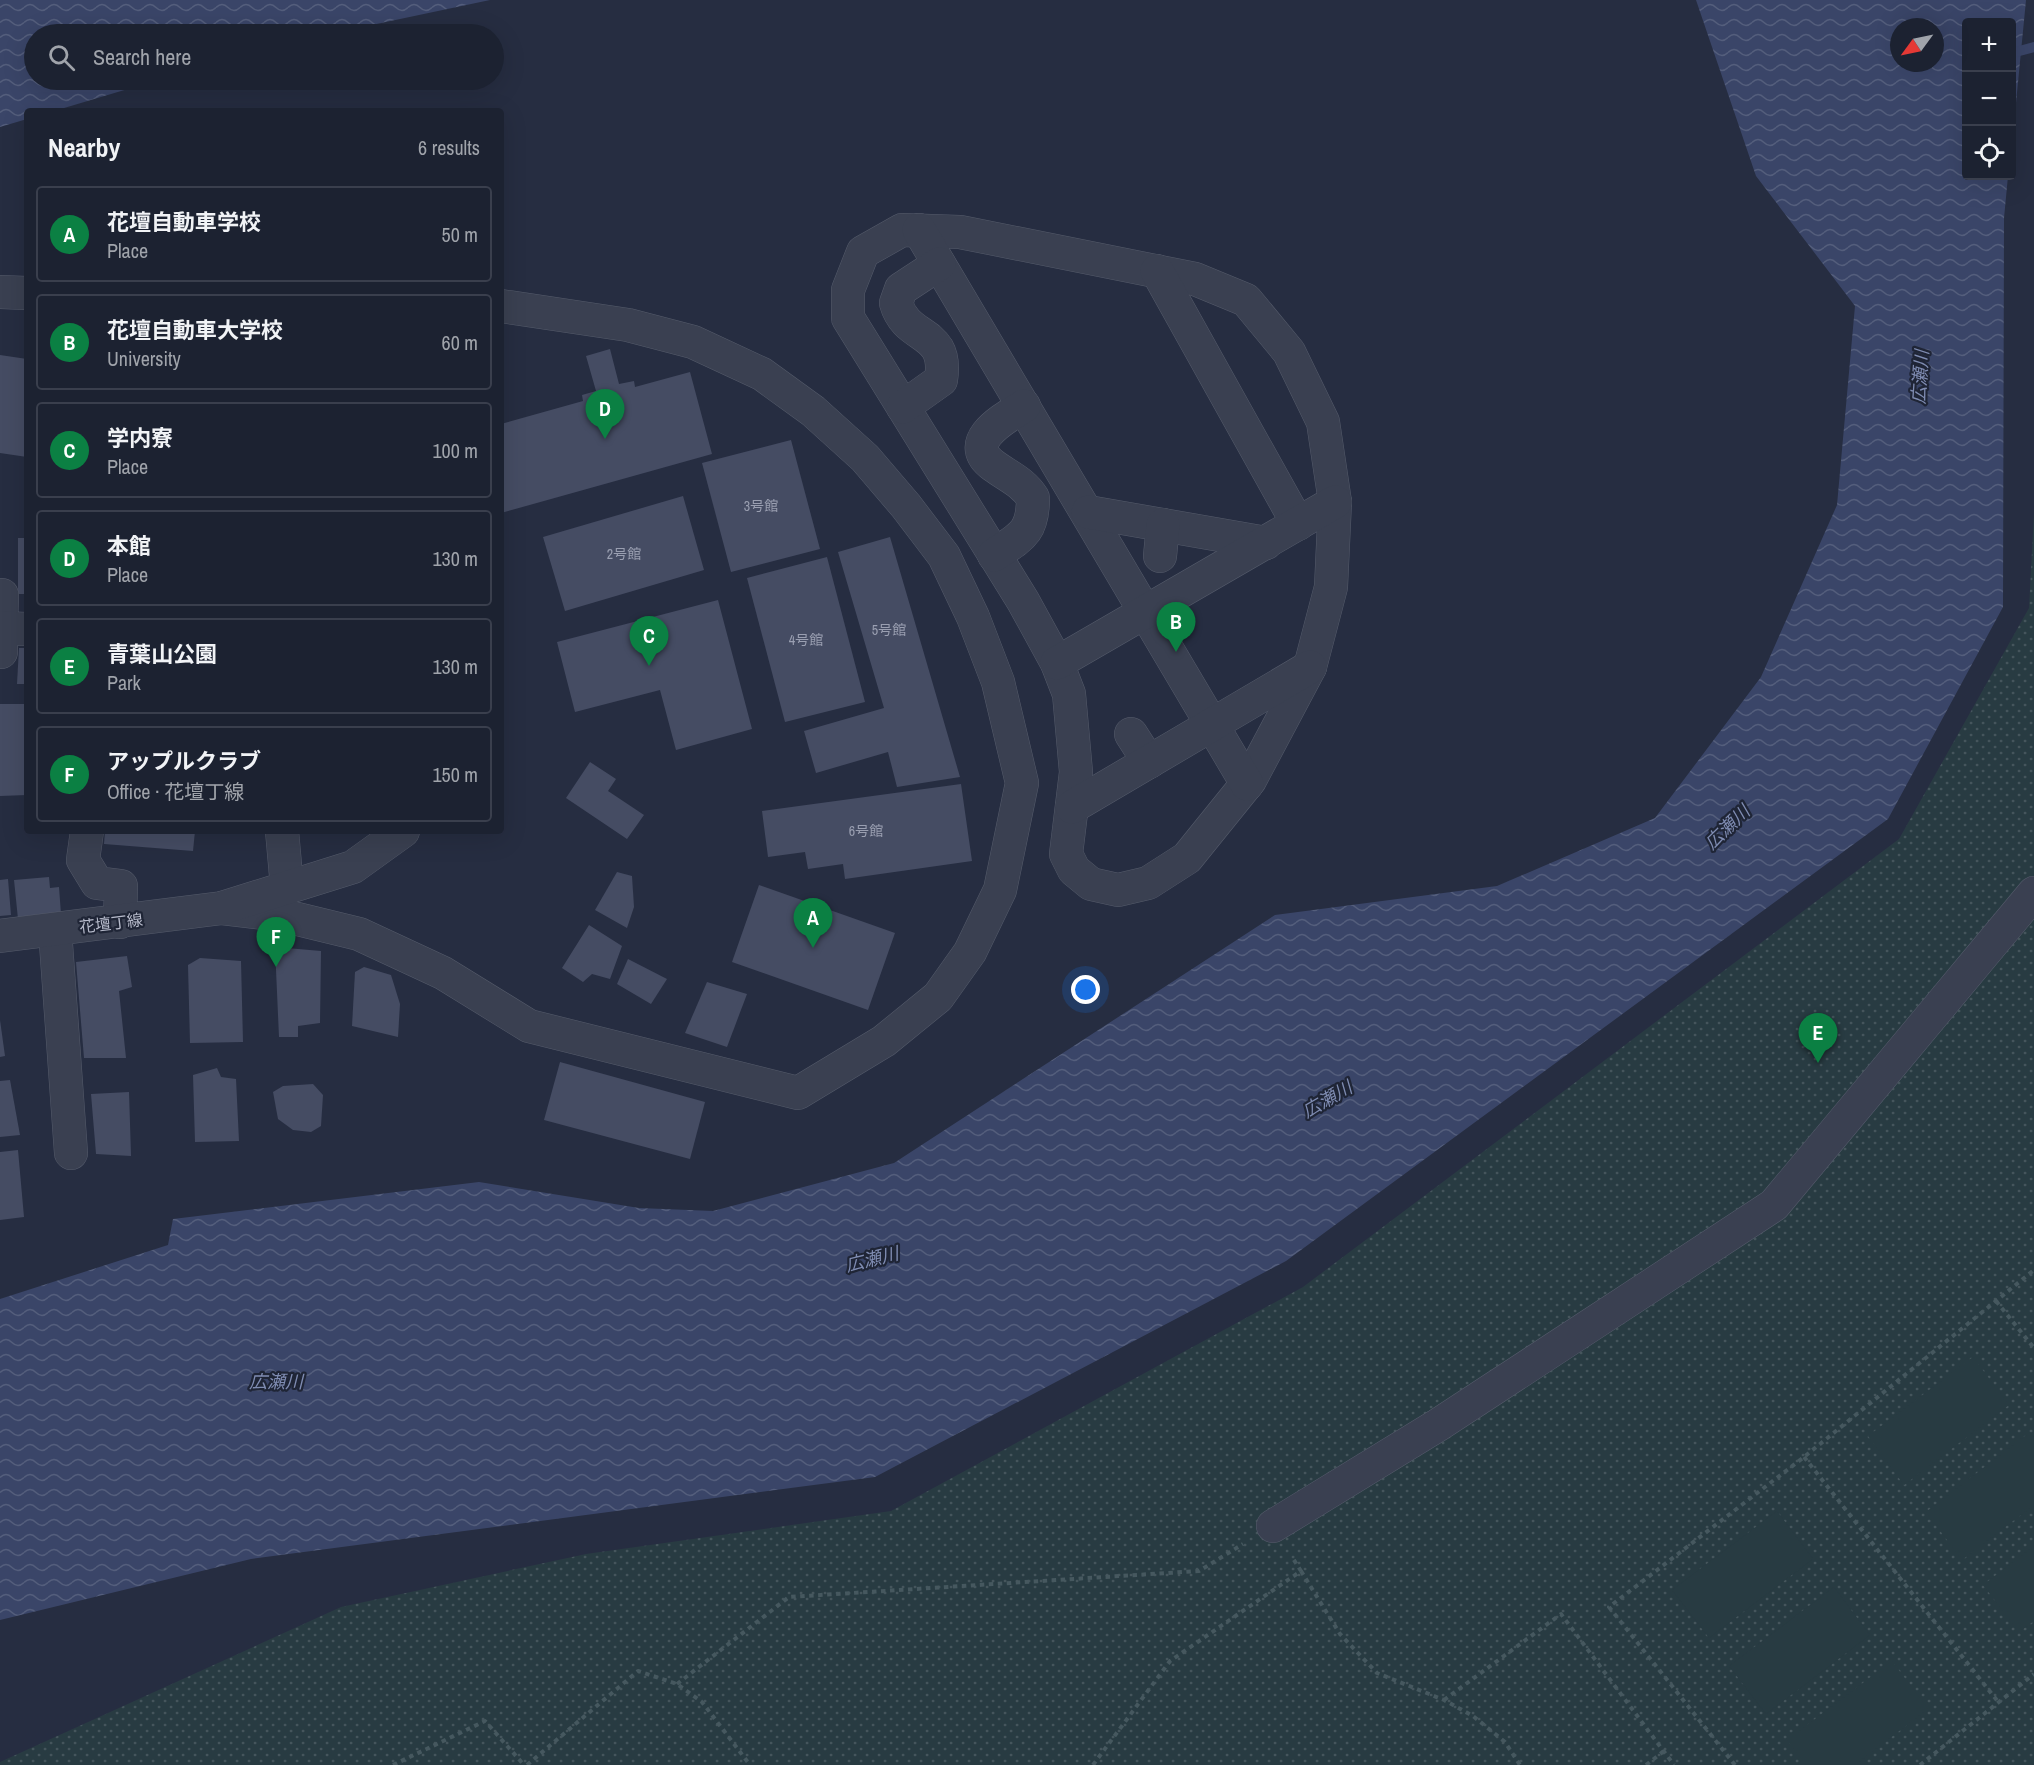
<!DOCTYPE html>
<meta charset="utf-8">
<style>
body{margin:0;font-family:"Archivo Narrow","Noto Sans JP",sans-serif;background:#252a39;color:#f1f3f6}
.controls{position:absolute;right:18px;top:18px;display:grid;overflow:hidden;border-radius:6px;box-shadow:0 6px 24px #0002}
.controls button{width:54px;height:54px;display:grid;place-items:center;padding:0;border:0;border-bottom:2px solid #3a3f4d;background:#1c2231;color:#f1f3f6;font:30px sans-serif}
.compass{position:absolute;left:1890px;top:18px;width:54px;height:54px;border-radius:50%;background:#1c2231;box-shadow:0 6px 24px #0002;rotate:237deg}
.you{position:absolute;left:1086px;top:990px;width:21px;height:21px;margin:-15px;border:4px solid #fff;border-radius:50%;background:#1a73e8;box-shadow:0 0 0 9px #1a73e833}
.badge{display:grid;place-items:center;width:39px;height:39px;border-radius:50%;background:#0b8043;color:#fff;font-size:20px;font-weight:700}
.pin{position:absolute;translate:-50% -50px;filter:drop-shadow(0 2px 3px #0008)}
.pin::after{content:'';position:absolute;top:32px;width:21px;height:18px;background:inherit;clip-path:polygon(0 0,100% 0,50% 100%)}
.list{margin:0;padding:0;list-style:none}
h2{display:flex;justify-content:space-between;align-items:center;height:78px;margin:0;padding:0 24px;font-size:26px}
h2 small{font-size:20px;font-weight:400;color:#a0a4ab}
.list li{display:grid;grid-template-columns:39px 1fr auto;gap:18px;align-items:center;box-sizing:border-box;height:96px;margin:0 12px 12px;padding:0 12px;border:2px solid #3a3f4d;border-radius:6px}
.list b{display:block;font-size:22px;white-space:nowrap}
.list p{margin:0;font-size:20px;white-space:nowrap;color:#a0a4ab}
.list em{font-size:20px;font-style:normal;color:#a0a4ab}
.icon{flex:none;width:33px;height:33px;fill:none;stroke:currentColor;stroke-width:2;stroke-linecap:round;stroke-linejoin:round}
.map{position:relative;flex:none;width:2034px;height:1765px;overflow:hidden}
.search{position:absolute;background:#1c2231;box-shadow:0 6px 24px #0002;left:24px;top:24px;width:480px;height:66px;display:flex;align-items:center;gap:15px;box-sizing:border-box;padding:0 21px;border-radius:33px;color:#a0a4ab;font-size:22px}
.panel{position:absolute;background:#1c2231;box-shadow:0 6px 24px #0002;left:24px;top:108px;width:480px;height:726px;border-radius:6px}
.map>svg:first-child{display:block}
</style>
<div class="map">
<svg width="2034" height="1765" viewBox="0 0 2034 1765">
<defs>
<pattern id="park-dots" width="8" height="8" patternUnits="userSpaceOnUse" patternTransform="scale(1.5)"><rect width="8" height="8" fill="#283b42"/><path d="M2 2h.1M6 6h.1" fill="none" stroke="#45555c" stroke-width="1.8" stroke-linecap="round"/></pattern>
<pattern id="water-waves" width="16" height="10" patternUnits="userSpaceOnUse" patternTransform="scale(1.5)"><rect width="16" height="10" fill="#3a4568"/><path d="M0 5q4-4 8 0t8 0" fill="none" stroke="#545e7c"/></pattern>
</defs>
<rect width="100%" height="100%" fill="#262d41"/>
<!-- park -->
<path fill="url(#park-dots)" d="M2034,513V1765H0V1762L341,1607L586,1554L891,1511L1303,1287L1899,839L2029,608Z"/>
<!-- pitch -->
<g fill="#283b42">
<path d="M1973,1357L2009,1405L1904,1485L1868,1436Z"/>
<path d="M2030,1432L2034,1437V1505L1962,1560L1926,1512Z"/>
<path d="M1777,1511L1813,1559L1709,1638L1672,1590Z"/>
<path d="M2034,1546V1621L2019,1632L1983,1585Z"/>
<path d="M1834,1587L1870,1635L1766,1714L1729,1666Z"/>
<path d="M1892,1661L1928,1709L1855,1765H1806L1787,1740Z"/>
</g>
<!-- water -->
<g fill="url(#water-waves)" fill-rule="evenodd">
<path d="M0,0H490L329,34H34V80H158L54,111H27V119L0,127Z"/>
<path d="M1696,0H2026L2012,144V22H1966V176H2008L2004,218L2003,607L1888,819L1286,1261L875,1477L251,1559L0,1620V1299L168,1245L173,1219L479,1182L639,1208L713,1211L894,1163L1275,915L1497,886L1655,818L1761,677L1837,505L1855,306L1756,176ZM1899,27H1935V63H1899Z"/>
</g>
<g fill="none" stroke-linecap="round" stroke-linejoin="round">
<!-- stream -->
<path stroke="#3a4568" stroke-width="10" d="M2012,53L2034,47"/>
</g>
<!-- building -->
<g fill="#454c63">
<path d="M610,349L619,384L634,381L635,387L690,372L712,454L501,513V424L583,401L582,395L596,391L586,356Z"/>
<path d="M0,355L27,359V457L0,453Z"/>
<path d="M791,440L820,549L731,572L702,463Z"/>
<path d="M683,496L704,570L565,611L543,537Z"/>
<path d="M890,537L960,777L897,787L888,752L816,773L804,731L884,708L838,552Z"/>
<rect x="18" y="538" width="9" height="56"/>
<path d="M827,557L865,702L785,722L747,578Z"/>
<path d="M718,600L752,729L676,750L660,690L575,712L557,642Z"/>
<path d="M19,648H27V684H17Z"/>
<path d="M0,704H27V795L0,796Z"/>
<path d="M590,762L616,779L608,791L644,815L627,839L566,798Z"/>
<path d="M961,784L972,861L845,879L843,864L808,869L805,852L768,857L762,811Z"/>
<path d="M105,831H195L193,851L104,844Z"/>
<path d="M617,872L632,876L634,907L627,928L595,910Z"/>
<path d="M49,877L50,888L59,887L61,914L18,919L14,880Z"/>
<path d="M8,879L11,915L0,916V880Z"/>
<path d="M759,885L895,933L868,1010L732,962Z"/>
<path d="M589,925L622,946L610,979L592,974L583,982L562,968Z"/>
<path d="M275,947L321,951L320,1023L298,1026V1037H279Z"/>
<path d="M127,956L132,987L119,991L126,1058H84L76,962Z"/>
<path d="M200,958L241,961L243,1042L190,1043L188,965Z"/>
<path d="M628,959L667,979L651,1004L617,984Z"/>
<path d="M364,967L391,975L400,1004L398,1037L352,1026L355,972Z"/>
<path d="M707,982L747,994L727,1047L685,1033Z"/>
<path d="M0,1020L5,1056L0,1057Z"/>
<path d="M560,1062L705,1102L690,1159L544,1120Z"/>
<path d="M217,1068L221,1077L236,1079L239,1141L195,1142L193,1075Z"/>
<path d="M10,1080L20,1135L0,1137V1081Z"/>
<path d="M313,1084L323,1095L321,1126L311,1132L293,1130L278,1119L273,1092L283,1086Z"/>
<path d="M129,1092L131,1156L96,1154L91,1094Z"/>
<path d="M18,1150L24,1217L0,1220V1152Z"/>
</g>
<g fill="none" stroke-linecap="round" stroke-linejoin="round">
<defs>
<g id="minor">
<path d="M902,230L960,232L1195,279L1246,300L1289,352L1323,422L1335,502L1331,587L1310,667L1250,780L1187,858L1148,883L1118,890L1091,884L1074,870L1066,854L1076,772L1069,694L1057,663L1023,601L848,318V290L863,252Z"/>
<path d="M919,230L1247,784"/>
<path d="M1157,271L1298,524"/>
<path d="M0,292L27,293"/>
<path d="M903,407L941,380C949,328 907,342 896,303L901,289L939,264"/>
<path d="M1088,512L1266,543"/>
<path d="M994,555C1021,537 1033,533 1033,498C1023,482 1009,477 994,466C960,442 1005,418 1024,406"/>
<path d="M1160,556L1163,525"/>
<path d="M1,628L2,595"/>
<path d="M1,652V628L27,629"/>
<path d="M1057,663L1335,502"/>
<path d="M1131,734L1149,762"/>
<path d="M1072,807L1310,667"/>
<path d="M87,831L83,860L97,883L121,886L120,922"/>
<path d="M282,831L287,887"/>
<path d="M222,908L281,915L359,934L443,973L529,1026L798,1093L884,1041L938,997L970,952L1000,890L1022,783L998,682L973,617L944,556L906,506L865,458L813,411L762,374L693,342L628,325L501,306"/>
<path d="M55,930L71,1153"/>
<path d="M0,936L222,908L353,867L403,831"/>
<path d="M1273,1526L1438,1425L1774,1205L2034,893"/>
</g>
</defs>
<!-- minor casing -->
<use href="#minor" stroke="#555b6b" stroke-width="34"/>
<!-- path -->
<g stroke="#46585f" stroke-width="4" stroke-dasharray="4.5 4.5" stroke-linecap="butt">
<path d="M1996,1301L2034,1348"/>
<path d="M1804,1457L1999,1703"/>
<path d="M1301,1571L1340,1634L1377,1673L1444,1700L1473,1716L1505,1742L1520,1765"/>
<path d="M677,1684L789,1597L1199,1571L1243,1544"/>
<path d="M1444,1700L1561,1614L1674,1765"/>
<path d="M393,1765L485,1721L524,1765"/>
<path d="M527,1765L638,1671L677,1684L702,1702L750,1765"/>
<path d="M1093,1765L1170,1661L1301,1571L1292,1557"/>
<path d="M1646,1765L1664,1751"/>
<path d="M1735,1765L1609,1607L1804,1457L2034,1270"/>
<path d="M1920,1765L2034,1674"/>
</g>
<!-- minor -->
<use href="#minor" stroke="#3a4051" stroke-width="33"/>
</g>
<g text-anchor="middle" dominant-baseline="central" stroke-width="4.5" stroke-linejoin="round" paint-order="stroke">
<!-- number labels -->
<g font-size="14" fill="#9a9fb1">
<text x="761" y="506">3号館</text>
<text x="624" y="554">2号館</text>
<text x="889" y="630">5号館</text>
<text x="806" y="640">4号館</text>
<text x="866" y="831">6号館</text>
</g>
<!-- street labels -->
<g font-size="16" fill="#b7bbcb" stroke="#1f2536">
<text transform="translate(111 923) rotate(-7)">花壇丁線</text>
</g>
<!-- water labels -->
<g font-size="18" font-style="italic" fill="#7f8cb2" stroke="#1f2536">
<text transform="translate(1920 377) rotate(-86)">広瀬川</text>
<text transform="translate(1727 827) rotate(-44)">広瀬川</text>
<text transform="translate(1327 1099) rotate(-30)">広瀬川</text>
<text transform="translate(872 1259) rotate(-14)">広瀬川</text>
<text x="276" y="1381">広瀬川</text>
</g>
</g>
</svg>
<div class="controls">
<button>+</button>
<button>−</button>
<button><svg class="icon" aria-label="locate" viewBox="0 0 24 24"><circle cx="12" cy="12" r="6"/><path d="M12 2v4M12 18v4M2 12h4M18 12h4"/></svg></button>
</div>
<svg class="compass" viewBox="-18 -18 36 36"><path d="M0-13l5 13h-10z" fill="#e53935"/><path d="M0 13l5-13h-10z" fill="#a0a4ab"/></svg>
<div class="you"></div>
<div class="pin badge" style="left:813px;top:948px">A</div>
<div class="pin badge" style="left:1176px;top:652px">B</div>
<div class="pin badge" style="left:649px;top:666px">C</div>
<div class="pin badge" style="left:605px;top:439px">D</div>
<div class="pin badge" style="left:1818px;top:1063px">E</div>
<div class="pin badge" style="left:276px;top:967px">F</div>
<div class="search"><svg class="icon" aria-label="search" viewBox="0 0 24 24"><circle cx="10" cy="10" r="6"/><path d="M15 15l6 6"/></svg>Search here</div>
<section class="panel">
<h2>Nearby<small>6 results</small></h2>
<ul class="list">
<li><span class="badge">A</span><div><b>花壇自動車学校</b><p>Place</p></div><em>50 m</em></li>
<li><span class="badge">B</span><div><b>花壇自動車大学校</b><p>University</p></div><em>60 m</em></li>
<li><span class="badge">C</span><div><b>学内寮</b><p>Place</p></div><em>100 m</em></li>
<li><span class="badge">D</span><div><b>本館</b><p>Place</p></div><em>130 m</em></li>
<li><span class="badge">E</span><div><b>青葉山公園</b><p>Park</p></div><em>130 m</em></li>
<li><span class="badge">F</span><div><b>アップルクラブ</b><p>Office · 花壇丁線</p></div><em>150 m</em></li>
</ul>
</section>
</div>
